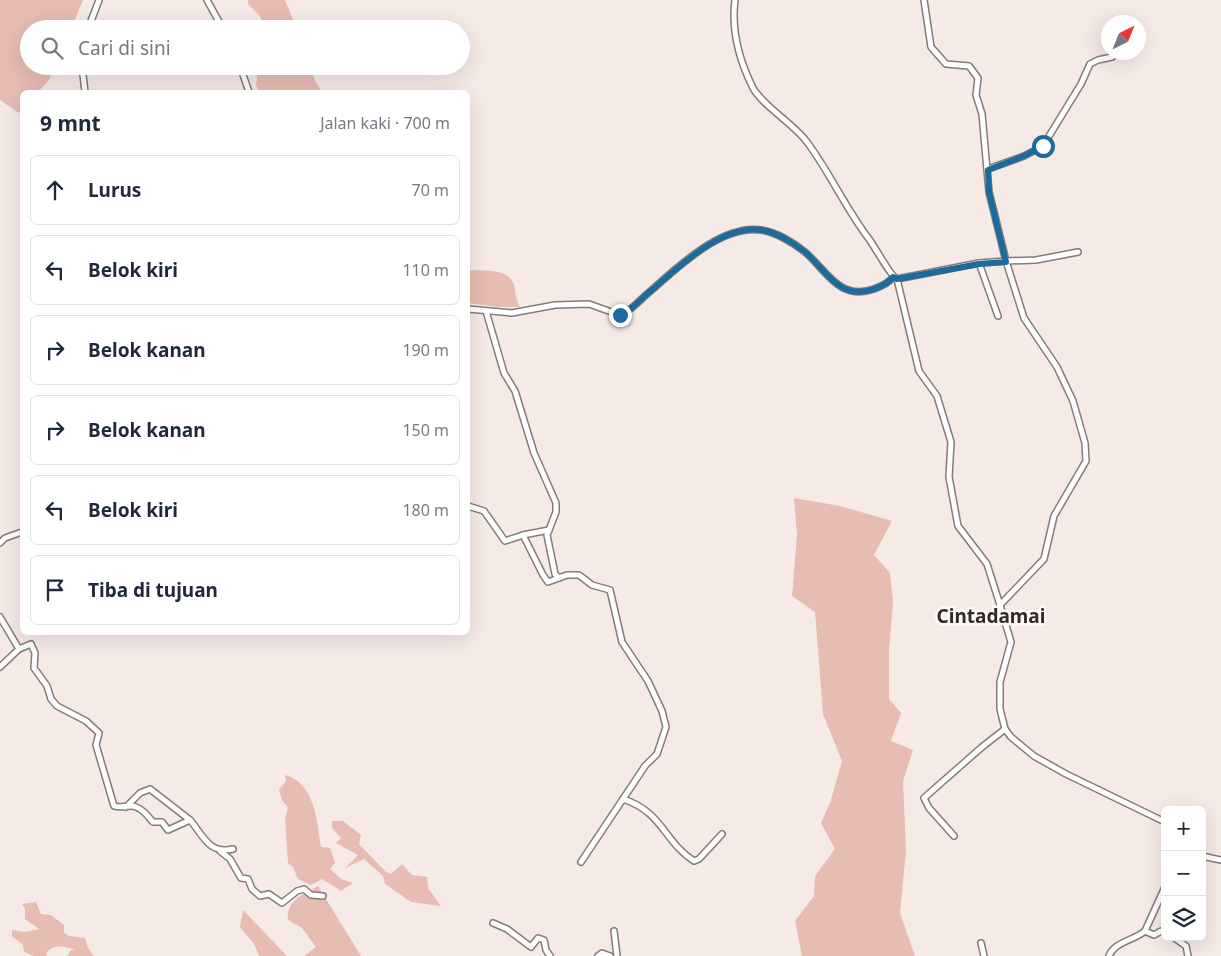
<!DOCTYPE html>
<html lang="id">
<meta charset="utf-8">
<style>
body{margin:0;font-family:"Noto Sans",sans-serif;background:#f6f6f7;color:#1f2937}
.controls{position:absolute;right:15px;bottom:15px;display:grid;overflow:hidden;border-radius:8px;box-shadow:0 5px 20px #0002}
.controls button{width:45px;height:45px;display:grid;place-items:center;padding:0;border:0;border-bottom:1px solid #e0e1e3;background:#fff;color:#1f2937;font:25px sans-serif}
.compass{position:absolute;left:1101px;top:15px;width:45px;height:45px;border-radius:50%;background:#fff;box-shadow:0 5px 20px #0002;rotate:43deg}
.stop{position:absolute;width:15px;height:15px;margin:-11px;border:4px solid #1c6b9d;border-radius:50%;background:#fff}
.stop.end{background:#1c6b9d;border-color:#fff;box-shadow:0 1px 5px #0008}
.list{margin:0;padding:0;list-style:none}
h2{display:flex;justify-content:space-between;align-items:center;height:65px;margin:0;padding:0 20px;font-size:21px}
h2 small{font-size:16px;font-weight:400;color:#747a83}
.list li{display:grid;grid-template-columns:32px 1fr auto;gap:15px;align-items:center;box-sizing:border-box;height:70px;margin:0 10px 10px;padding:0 10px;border:1px solid #e0e1e3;border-radius:8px}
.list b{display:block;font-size:19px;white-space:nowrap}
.list em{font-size:16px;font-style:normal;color:#747a83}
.icon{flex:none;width:28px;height:28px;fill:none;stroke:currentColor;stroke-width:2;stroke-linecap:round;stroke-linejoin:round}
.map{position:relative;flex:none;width:1221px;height:956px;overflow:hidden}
.search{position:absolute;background:#fff;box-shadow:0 5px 20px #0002;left:20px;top:20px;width:450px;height:55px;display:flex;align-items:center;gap:12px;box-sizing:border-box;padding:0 18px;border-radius:28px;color:#747a83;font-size:19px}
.panel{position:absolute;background:#fff;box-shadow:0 5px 20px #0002;left:20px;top:90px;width:450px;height:545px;border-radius:8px}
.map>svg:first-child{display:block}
</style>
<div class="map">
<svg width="1221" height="956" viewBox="0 0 1221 956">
<rect width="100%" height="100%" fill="#f6eae7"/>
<!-- green -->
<g fill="#e6bcb3">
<path d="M0,0H83L71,29H29V66H55L49,80L38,92H22V110L19,113L0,100Z"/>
<path d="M248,0H285L297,29H267L259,15L248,4Z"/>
<path d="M258,66H310L315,81L322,92H259L256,85Z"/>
<path d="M476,270C490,271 512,269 515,289C515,296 517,300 520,307H497L468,303V271Z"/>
<path d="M794,498L840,506L892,521L874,555L890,573L893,602L889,650V699L901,713L891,741L913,750L903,781L906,851L900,913L915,956H802L795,921L814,896L815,876L835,849L821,823L831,800L842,761L823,714L815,612L792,596L797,535Z"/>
<path d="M285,775C315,783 317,821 321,847L330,848L335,863L330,869L341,879L353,883L341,891L322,879L311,885L298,879L293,867L288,863L285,818L288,808L282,800L279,790L286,781Z"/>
<path d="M332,821H343L361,835L359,844L386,872L391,874L402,864L412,875L427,877L428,888L441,906L411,902L385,884L383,876L364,859L345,868L358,855L336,843L341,838L332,828Z"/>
<path d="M318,886L361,956H304L316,947L302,928L288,920C286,900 303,895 318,886Z"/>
<path d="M36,902L41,914L51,915L64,925V933L69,936L85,938L88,948L94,956H67L71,950H75C64,946 54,944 46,953L47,956H34L24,952L23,945L12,936V930L25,932L39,929L25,919V908L22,904Z"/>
<path d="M243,910L287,956H259L254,944L240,927Z"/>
</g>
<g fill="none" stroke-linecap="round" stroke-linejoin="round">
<defs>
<g id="street">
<path d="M207,0L223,29"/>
<path d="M735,0C731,31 739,60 753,88C763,106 794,124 807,142C830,173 846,209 869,239C875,247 891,277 897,279L979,263L1006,261L1024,318L1057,367L1073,401L1085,443L1086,461L1054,516L1044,559L1000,605L1011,642L1000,682V709L1005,729L1011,737L1034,756L1066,774L1165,822"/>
<path d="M924,0L931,47L946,64L969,66L978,78L976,95L982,114L989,192L1006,261L1036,260L1078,252"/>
<path d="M88,29L99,0"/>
<path d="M82,66L85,92"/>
<path d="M240,66L249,92"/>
<path d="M988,169L1024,156L1043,146L1081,84L1090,64L1098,60L1112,57"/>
<path d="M979,263L998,316"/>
<path d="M897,279L919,371L937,396L951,442L949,477L958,526L987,564L1000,605"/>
<path d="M468,309L512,313L555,305L589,304L620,315C630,312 639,301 647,294C675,270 720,224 761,230C776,232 794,243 805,252C827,271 839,301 874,289C881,286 888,284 893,277"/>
<path d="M486,311L504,373L515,391L534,453L556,503V512L547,535L555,574L559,578L561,577"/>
<path d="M468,506L484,511L505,541L523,535L543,575L548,582L567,575H579L592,585L610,590L622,642L648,681L662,711L666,727L657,754L645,766L581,862"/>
<path d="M523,535L549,530"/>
<path d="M0,543L5,538L22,532"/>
<path d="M0,617L19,649L31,644L35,653L34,668L47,686L51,699L57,706L86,721L99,733L96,745L114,806C120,808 124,806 131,806C140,806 147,815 153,822H162L168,830L190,820L150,789L140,793L126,807"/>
<path d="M0,667L19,649"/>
<path d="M623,799C663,812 664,842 694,861L699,859L722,834"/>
<path d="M190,820C203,835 209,855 233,849"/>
<path d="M954,836L929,808L924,798L982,747L1005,729"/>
<path d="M220,851L230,859L241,878L248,879L252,889L260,896L269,894L282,903L297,891L304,889L311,895L323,896"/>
<path d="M1202,856L1221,860"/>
<path d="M1165,887L1145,931L1154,935L1161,931L1165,932"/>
<path d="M493,923L507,929L531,947L538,938L544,940L546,950L550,956"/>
<path d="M614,931L617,956"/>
<path d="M1173,937L1186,946L1188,956"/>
<path d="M981,943L984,956"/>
<path d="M598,956L602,953L610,956"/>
<path d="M1109,956C1114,942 1135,940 1145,931"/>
</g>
</defs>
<!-- street casing -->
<use href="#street" stroke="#857b78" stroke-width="8"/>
<!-- street -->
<use href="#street" stroke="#fff" stroke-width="5"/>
</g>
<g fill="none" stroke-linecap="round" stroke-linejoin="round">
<!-- route -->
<path stroke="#1c6b9d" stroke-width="6" d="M620,315C630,312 639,301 647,294C676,270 720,224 761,230C776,232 794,243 805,252C827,271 839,301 874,289C881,286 888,284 893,277L897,279L979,264L1006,262L989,192L988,170L1024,156L1043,146"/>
</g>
<g text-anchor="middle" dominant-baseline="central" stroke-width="5" stroke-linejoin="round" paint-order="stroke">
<!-- quarter labels -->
<g font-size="19" font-weight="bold" fill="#332b29" stroke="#fef9f8">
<text x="991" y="616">Cintadamai</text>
</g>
</g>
</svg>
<div class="controls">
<button>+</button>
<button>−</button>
<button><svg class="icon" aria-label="layers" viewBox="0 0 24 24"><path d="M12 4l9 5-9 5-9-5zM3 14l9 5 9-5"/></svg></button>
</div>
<svg class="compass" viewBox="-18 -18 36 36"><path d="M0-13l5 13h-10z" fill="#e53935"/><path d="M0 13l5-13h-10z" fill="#747a83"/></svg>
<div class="stop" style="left:1043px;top:146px"></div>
<div class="stop end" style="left:620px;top:315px"></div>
<div class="search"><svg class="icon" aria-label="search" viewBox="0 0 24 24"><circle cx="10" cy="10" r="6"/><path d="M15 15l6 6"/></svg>Cari di sini</div>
<section class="panel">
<h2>9 mnt<small>Jalan kaki · 700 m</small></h2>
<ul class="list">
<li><svg class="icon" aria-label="ahead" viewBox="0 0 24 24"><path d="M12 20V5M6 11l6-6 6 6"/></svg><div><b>Lurus</b></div><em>70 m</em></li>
<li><svg class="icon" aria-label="left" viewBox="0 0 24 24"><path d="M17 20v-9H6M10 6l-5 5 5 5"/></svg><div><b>Belok kiri</b></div><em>110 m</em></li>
<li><svg class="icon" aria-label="right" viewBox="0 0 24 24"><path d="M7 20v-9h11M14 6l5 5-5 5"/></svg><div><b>Belok kanan</b></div><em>190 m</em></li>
<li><svg class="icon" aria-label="right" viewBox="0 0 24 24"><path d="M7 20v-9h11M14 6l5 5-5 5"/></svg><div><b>Belok kanan</b></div><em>150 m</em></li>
<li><svg class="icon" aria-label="left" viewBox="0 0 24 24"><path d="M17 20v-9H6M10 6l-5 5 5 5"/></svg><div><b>Belok kiri</b></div><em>180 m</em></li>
<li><svg class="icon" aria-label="arrive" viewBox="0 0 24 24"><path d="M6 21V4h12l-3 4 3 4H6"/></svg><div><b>Tiba di tujuan</b></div></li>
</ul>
</section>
</div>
